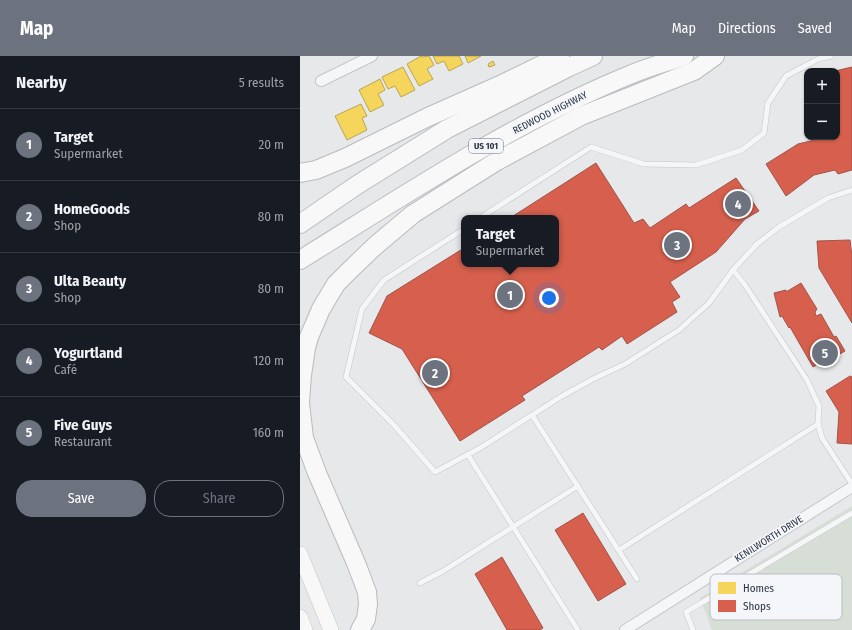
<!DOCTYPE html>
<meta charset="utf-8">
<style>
body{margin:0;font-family:"Fira Sans Condensed",sans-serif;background:#242831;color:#f1f3f6}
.controls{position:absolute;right:12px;top:12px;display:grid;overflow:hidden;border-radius:8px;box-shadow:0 1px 3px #0004}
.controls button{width:36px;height:36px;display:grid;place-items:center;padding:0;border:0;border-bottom:1px solid #363941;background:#171b24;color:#f1f3f6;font:20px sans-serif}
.you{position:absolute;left:249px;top:242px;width:14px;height:14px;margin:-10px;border:3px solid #fff;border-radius:50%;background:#1a73e8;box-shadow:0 0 0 6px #1a73e833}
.badge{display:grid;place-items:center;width:26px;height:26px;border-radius:50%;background:#6c737f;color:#fff;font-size:13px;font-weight:700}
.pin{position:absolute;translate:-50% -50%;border:2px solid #fff;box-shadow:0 1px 4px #0006}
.popup{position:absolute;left:161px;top:159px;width:98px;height:52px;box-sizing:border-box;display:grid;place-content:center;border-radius:8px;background:#171b24;filter:drop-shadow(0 1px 3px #0005);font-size:13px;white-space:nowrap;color:#9ea1a6}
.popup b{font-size:15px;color:#f1f3f6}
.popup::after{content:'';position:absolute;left:50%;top:100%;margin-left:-8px;border:8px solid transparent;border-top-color:#171b24}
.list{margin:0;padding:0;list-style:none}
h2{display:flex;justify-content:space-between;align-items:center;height:52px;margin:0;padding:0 16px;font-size:17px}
h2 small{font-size:13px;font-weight:400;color:#9ea1a6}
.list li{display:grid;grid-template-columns:26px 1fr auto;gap:12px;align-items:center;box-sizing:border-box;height:72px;padding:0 16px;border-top:1px solid #363941}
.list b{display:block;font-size:15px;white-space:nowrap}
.list p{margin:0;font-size:13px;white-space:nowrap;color:#9ea1a6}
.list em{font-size:13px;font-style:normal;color:#9ea1a6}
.actions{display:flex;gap:8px;padding:12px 16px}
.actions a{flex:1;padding:9px 0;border:1px solid #6c737f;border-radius:16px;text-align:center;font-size:14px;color:#6c737f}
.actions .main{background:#6c737f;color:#fff}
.map{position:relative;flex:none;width:552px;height:574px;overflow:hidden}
header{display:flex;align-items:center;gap:24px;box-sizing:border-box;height:56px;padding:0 20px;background:#6c737f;color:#fff}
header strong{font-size:19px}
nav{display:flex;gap:22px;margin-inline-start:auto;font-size:14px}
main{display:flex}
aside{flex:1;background:#171b24}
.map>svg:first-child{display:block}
</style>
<header>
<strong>Map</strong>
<nav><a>Map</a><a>Directions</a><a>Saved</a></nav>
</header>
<main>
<aside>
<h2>Nearby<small>5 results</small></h2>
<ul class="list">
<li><span class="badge">1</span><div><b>Target</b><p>Supermarket</p></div><em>20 m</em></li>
<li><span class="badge">2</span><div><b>HomeGoods</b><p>Shop</p></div><em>80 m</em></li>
<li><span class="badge">3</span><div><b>Ulta Beauty</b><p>Shop</p></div><em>80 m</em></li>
<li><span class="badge">4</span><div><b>Yogurtland</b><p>Café</p></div><em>120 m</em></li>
<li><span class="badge">5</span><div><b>Five Guys</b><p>Restaurant</p></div><em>160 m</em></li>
</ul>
<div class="actions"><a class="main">Save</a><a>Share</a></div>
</aside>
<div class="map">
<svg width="552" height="574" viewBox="0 0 552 574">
<rect width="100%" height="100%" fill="#e6e8ea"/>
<!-- green -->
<path fill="#d6ded6" d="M552,450V574H412L400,542Z"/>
<!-- homes -->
<g fill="#f6d55c" stroke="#b9a555">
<path d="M121,0L122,1L129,0L134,9L127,13L133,23L119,30L107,8Z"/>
<path d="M133,0H159L163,8L149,15L144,5L137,8Z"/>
<path d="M165,0H181L168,7Z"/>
<path d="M193,5L195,9L189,11L188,8Z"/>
<path d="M103,11L115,34L101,41L95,30L88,33L82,21Z"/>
<path d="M80,23L85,34L78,38L84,49L70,56L59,34Z"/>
<path d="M61,48L67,60L62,62L67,74L47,84L35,60Z"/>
</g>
<!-- shops -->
<g fill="#d6604d" stroke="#a3534b">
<path d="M552,11V114L538,118L535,114L514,119L486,140L466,108L498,88L527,81H537V15H535Z"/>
<path d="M296,107L334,167L343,163L350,172L386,148L389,152L436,122L459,155L445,163L416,196L370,226L380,241L372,246L377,256L327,288L322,280L302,294L299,291L222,340L225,344L160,385L102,293L69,277L87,240L164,192V208H256V162H210Z"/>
<path d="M550,184L552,200V267L519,212L517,185Z"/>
<path d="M501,227L517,253L515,256L516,260L521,258L534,281L536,280L545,295L538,299L537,297L513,311L490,271L489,272L482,260L480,261L474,237L486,234V236Z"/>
<path d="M550,320L552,321V388L537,387L539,356L526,335Z"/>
<path d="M283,457L326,528L298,545L255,474Z"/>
<path d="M202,501L243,572L240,574H207L175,518Z"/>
</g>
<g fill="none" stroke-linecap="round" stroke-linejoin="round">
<defs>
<g id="lane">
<path d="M180,162L291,91L344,108L396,109L442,94L464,77L468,47L486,20L518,3L531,0"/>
<path d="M164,173L84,224L62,253L46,321L94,369L135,416L180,392L262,340L293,323L325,308L379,274L409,247L433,214L457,188L479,171L528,142L552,134"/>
<path d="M433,214L445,229L507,324L519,350L518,368L522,382L552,428"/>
<path d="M232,359L337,523"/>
<path d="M168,399L278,574"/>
<path d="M319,494L518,368"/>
<path d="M120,527L143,515L278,430"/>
<path d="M393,574L386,556L552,457"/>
</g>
<g id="street">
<path d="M21,25L72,0"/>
<path d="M325,574L552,431"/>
</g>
<g id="primary">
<path d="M0,498L31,574"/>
<path d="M0,561L5,574"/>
</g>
<g id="highway">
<path d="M0,117L16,114L45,102L128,61L198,30L260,0"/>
<path d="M0,168L57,129L147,73L269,11L293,0"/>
<path d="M0,204C108,137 214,66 332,18C349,11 367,6 384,0"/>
<path d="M0,346L2,319L6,292L9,281L21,253L36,228L50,214L75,190L113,158L197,105L281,60L394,15L415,0"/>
<path d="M0,347L4,382L17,417L56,507L67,536L68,548L66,563L60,574"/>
</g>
</defs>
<!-- lane casing -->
<use href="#lane" stroke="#c4c6c8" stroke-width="6"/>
<!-- street casing -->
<use href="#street" stroke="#c4c6c8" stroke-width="12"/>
<!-- primary casing -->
<use href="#primary" stroke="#c2c5c8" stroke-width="16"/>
<!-- highway casing -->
<use href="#highway" stroke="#b8bbbf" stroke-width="20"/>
<!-- lane -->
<use href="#lane" stroke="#f5f6f7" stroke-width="5"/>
<!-- street -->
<use href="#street" stroke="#f5f6f7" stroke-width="10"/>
<!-- primary -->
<use href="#primary" stroke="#f8f8f8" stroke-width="15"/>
<!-- highway -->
<use href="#highway" stroke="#f8f8f8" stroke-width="18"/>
</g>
<g text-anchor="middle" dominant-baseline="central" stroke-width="4" stroke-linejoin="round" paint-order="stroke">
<!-- shield labels -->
<rect fill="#f4f6f9" stroke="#676e7b" stroke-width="1" x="169" y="83" width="34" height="14" rx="3"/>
<g font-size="9" font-weight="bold" fill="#2b3445">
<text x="186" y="90">US 101</text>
</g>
<!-- street labels -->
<g font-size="10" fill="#2b3445" stroke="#f4f6f9">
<text transform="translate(250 57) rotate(-27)">REDWOOD HIGHWAY</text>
<text transform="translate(469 483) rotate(-32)">KENILWORTH DRIVE</text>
</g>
</g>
<!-- legend -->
<rect x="410" y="518" width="132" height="46" rx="6" fill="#f4f6f9" stroke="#b8bcc3" stroke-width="1"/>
<rect x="418" y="526" width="18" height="12" fill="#f6d55c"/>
<rect x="418" y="544" width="18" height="12" fill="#d6604d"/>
<g font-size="11" fill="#2b3445">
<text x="443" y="536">Homes</text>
<text x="443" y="554">Shops</text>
</g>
</svg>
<div class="controls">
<button>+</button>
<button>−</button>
</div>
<div class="you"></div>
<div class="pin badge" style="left:210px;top:239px">1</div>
<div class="popup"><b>Target</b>Supermarket</div>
<div class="pin badge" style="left:135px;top:317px">2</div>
<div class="pin badge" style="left:377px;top:189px">3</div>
<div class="pin badge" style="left:438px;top:148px">4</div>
<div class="pin badge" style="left:525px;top:297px">5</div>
</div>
</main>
